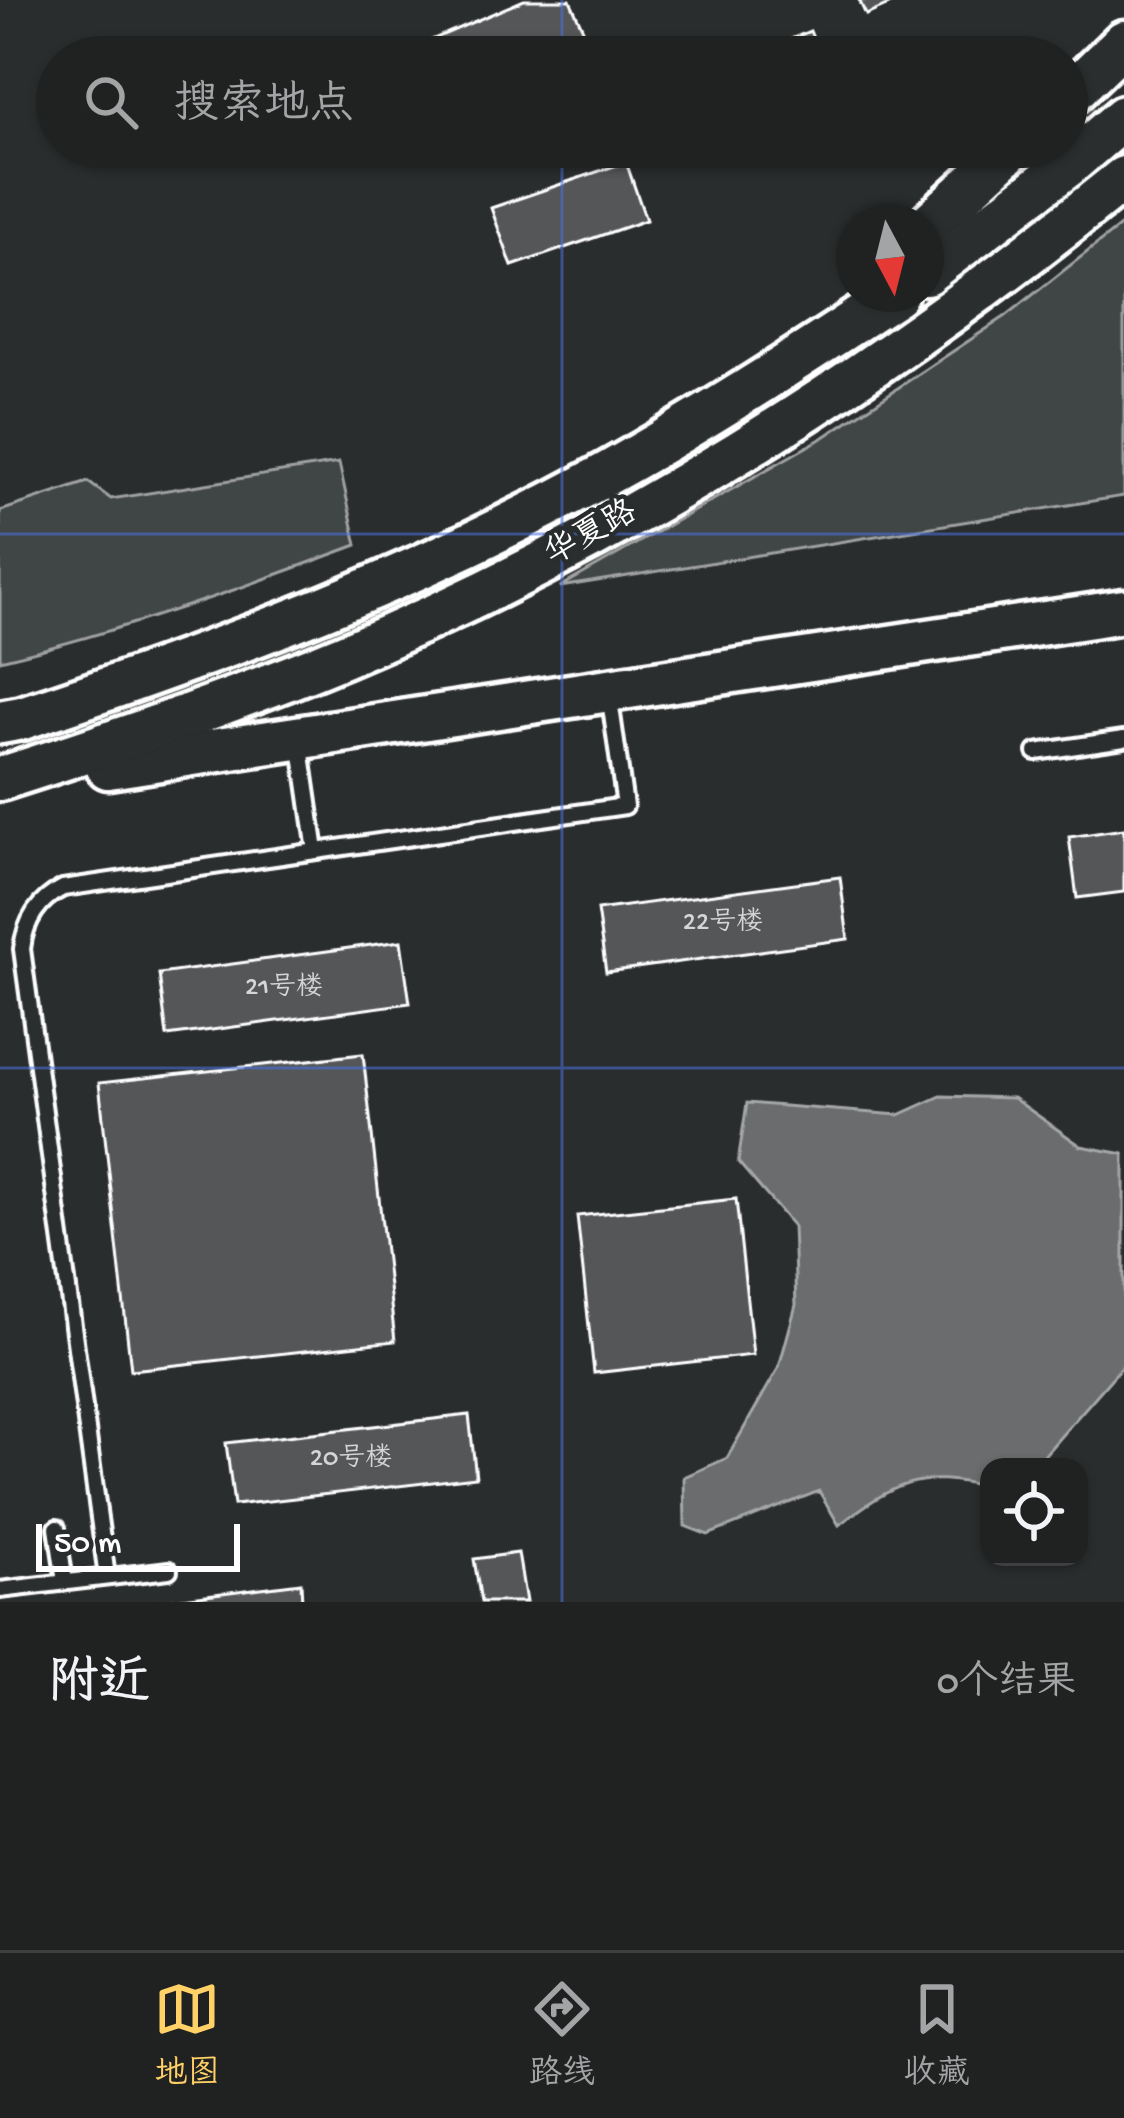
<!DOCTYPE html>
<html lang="zh">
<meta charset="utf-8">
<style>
body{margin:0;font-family:"Gochi Hand","LXGW WenKai TC",sans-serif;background:#282a2a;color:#f1f3f6}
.controls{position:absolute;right:36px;bottom:36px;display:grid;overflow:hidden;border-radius:24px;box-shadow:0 3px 9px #0004}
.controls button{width:108px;height:108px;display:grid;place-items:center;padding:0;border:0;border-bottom:3px solid #3d3f40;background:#202222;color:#f1f3f6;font:60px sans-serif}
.compass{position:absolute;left:836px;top:204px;width:108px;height:108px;border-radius:50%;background:#202222;box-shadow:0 3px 9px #0004;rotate:173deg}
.scale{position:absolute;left:36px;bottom:30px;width:204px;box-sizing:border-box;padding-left:12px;border:6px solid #fff;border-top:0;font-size:33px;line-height:42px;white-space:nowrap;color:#fff;-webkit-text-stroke:9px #2a2d2e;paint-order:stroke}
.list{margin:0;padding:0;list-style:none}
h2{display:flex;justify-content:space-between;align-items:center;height:156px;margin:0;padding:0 48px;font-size:51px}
h2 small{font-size:39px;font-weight:400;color:#a2a4a5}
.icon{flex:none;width:66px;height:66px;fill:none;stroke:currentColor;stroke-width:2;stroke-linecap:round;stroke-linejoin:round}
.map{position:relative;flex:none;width:1124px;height:1602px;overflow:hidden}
.search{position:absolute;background:#202222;box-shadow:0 3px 9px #0004;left:36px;right:36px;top:36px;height:132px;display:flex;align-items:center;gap:30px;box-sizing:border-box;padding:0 42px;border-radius:66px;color:#a2a4a5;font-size:45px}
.sheet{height:348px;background:#202222}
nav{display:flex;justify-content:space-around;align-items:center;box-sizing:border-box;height:168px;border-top:3px solid #3d3f40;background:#202222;font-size:33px;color:#a2a4a5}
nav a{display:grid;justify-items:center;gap:6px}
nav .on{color:#ffd166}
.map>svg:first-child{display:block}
</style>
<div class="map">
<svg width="1124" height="1602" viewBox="0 0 1124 1602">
<rect width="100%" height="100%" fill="#2a2d2e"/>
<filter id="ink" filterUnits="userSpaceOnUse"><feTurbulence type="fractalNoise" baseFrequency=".00833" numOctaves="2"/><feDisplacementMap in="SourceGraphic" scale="24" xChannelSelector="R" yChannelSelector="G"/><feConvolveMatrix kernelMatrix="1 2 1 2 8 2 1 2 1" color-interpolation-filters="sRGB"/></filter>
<g filter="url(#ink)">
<!-- green -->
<g fill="#414445" stroke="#a0a2a2" stroke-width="3">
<path d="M1124,223V496L560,587L824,437L1006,316Z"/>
<path d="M339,463L357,545C239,589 123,631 0,660V511L88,482L111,499Z"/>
</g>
<!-- water -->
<path fill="#6a6c6d" stroke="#a6a7a7" stroke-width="3" d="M941,1096L1013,1098L1081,1146L1124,1154V1364L1034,1467H989V1488C920,1469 894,1483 839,1525L819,1491L708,1535L685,1526L684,1477L727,1458L779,1367L796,1305L793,1226L738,1162L747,1103L899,1115Z"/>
<!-- building -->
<g fill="#555758" stroke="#fff" stroke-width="3">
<path d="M524,0H570L586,36L538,57H436L429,41Z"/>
<path d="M859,0H900L866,15Z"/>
<path d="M810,31L821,57H748Z"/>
<path d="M626,162L646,220L512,266L491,208Z"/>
<path d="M1124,829V892L1077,898L1069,837Z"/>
<path d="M840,877L848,939L606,972L597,910Z"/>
<path d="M401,941L410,1003L167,1036L159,974Z"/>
<path d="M363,1054L395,1341L131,1370L99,1083Z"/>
<path d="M736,1199L753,1355L594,1373L577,1216Z"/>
<path d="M469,1415L476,1477L234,1505L226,1443Z"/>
<path d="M518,1553L526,1602H481L474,1559Z"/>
<path d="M301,1583L302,1602H151Z"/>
</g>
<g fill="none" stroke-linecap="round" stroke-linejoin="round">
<defs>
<g id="service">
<path d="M300,741L316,851"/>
<path d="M1036,752L1124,739"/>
<path d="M57,1528L65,1582"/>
<path d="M107,1577L22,949C25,922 38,900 63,888L625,806L609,693"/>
<path d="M0,1590L169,1570"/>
</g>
<g id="primary">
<path d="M1067,97L1124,42"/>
<path d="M926,227L1013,147"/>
<path d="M926,273L1067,166L1124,117"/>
<path d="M0,722L22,718C224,651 423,576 610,472C708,417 802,356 896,294"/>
<path d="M108,767L1124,611"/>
<path d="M0,779C116,742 230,703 343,656C626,538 887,371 1124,178"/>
</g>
</defs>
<!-- service casing -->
<use href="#service" stroke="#fff" stroke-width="22"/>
<!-- primary casing -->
<use href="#primary" stroke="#fff" stroke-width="51"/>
<!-- service -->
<use href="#service" stroke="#2a2d2e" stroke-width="14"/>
<!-- primary -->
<use href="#primary" stroke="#2a2d2e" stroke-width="42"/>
</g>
</g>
<!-- grid -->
<path fill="none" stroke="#4a71e0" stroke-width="3" stroke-opacity="0.55" d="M562,0V57M562,147V1602M0,534H1124M0,1068H1124"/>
<g text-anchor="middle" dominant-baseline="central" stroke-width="9" stroke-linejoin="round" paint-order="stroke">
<!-- number labels -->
<g font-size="27" fill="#d4d5d5">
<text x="723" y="924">22号楼</text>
<text x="284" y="989">21号楼</text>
<text x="351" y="1460">20号楼</text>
</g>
<!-- street labels -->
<g font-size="33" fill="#fff" stroke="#2a2d2e">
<text transform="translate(592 535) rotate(-29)">华夏路</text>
</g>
</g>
</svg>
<div class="controls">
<button><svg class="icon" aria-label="locate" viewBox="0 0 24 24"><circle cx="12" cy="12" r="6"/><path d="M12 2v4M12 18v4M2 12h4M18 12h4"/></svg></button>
</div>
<svg class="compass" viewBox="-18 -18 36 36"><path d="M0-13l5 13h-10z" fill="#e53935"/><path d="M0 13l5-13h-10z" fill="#a2a4a5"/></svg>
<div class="scale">50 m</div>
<div class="search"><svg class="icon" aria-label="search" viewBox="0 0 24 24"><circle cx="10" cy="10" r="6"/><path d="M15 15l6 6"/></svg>搜索地点</div>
</div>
<section class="sheet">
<h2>附近<small>0个结果</small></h2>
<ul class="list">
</ul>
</section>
<nav>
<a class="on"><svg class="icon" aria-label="map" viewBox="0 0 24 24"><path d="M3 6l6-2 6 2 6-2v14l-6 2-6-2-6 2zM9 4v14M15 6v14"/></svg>地图</a>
<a><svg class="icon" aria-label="directions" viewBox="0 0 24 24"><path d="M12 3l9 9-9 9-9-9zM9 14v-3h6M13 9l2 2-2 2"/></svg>路线</a>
<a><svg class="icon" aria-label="saved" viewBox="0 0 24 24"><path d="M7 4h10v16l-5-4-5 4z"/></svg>收藏</a>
</nav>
